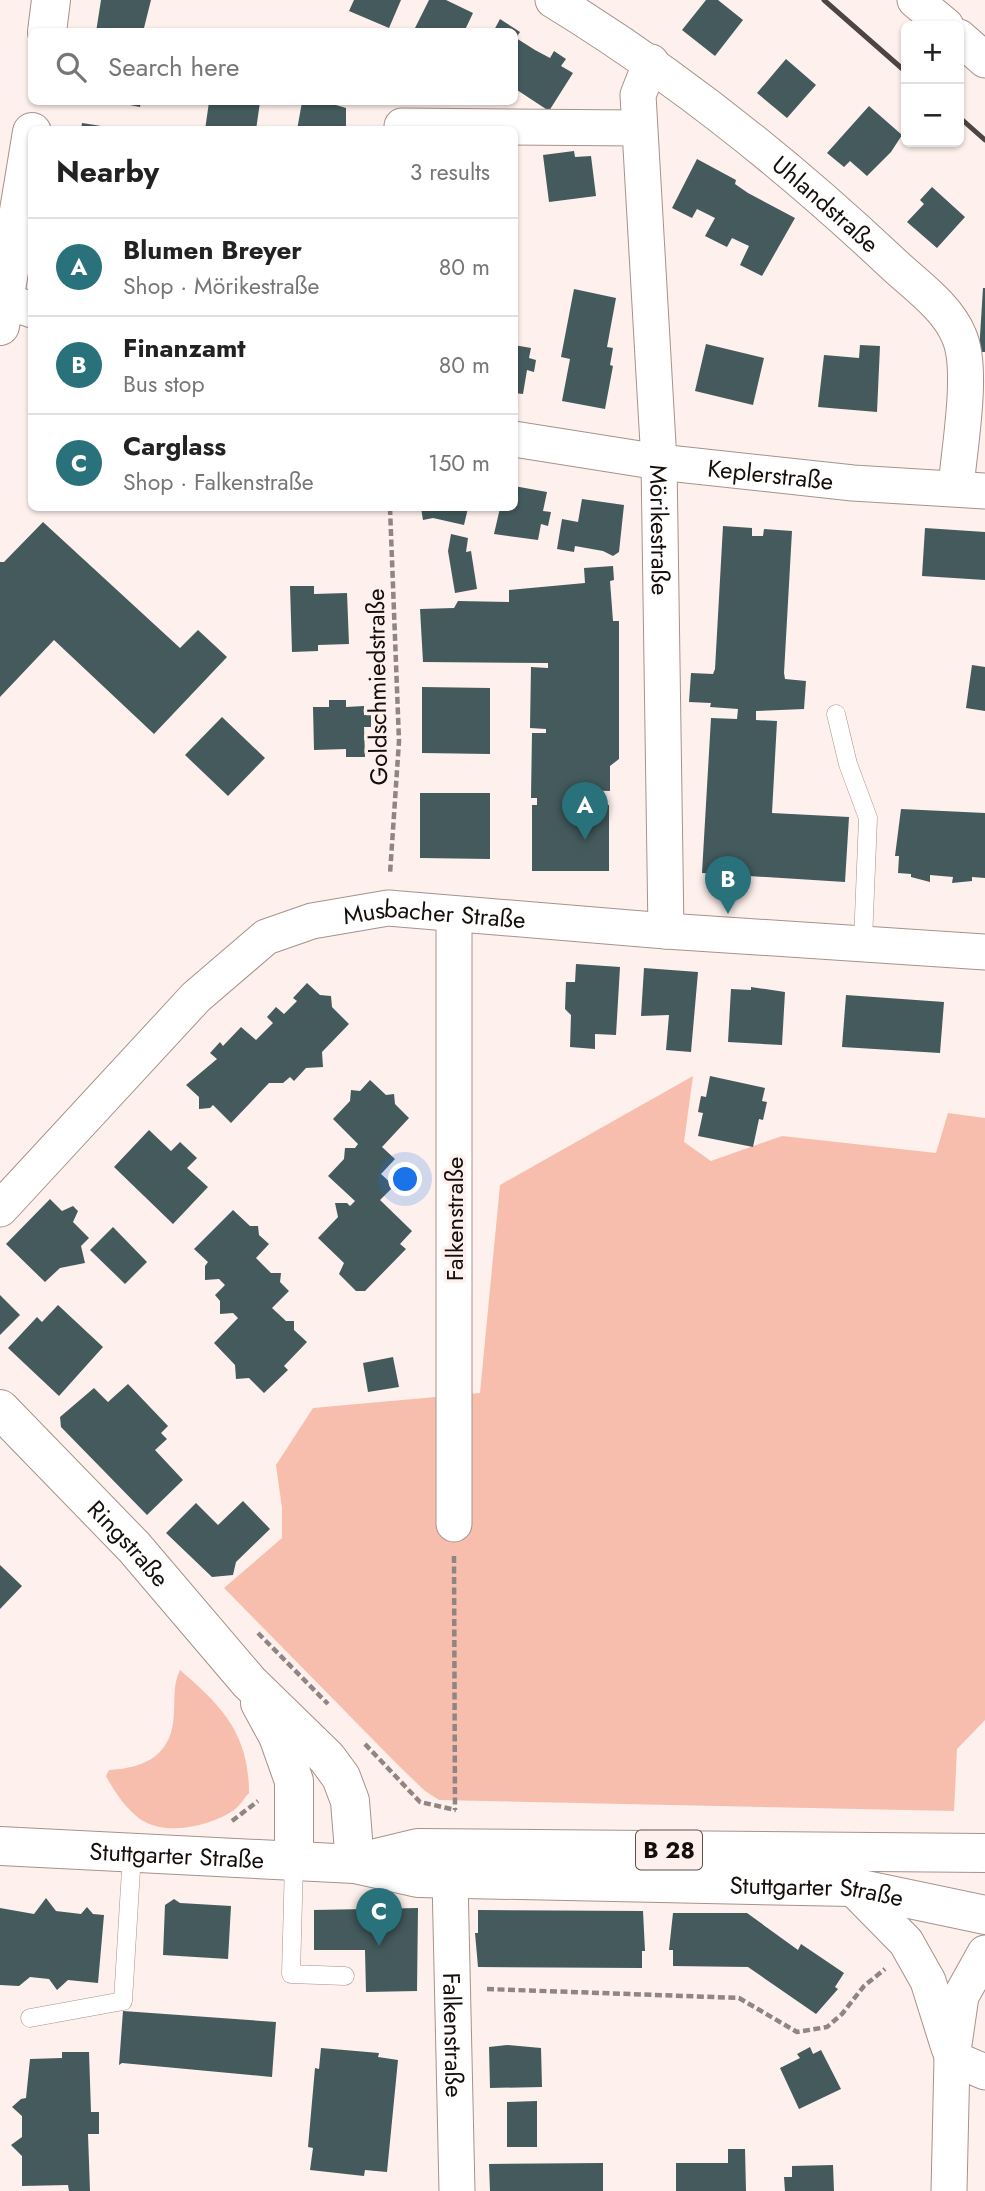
<!DOCTYPE html>
<meta charset="utf-8">
<style>
body{margin:0;font-family:Jost,sans-serif;background:#f2f2f2;color:#222}
.controls{position:absolute;right:21px;top:21px;display:grid;overflow:hidden;border-radius:10px;box-shadow:0 2px 5px #0004}
.controls button{width:63px;height:63px;display:grid;place-items:center;padding:0;border:0;border-bottom:2px solid #e0e0e0;background:#fff;color:#222;font:35px sans-serif}
.you{position:absolute;left:406px;top:1180px;width:24px;height:24px;margin:-18px;border:5px solid #fff;border-radius:50%;background:#1a73e8;box-shadow:0 0 0 10px #1a73e833}
.badge{display:grid;place-items:center;width:46px;height:46px;border-radius:50%;background:#29727b;color:#fff;font-size:23px;font-weight:700}
.pin{position:absolute;translate:-50% -58px;filter:drop-shadow(0 2px 4px #0008)}
.pin::after{content:'';position:absolute;top:37px;width:24px;height:21px;background:inherit;clip-path:polygon(0 0,100% 0,50% 100%)}
.list{margin:0;padding:0;list-style:none}
h2{display:flex;justify-content:space-between;align-items:center;height:91px;margin:0;padding:0 28px;font-size:30px}
h2 small{font-size:23px;font-weight:400;color:#767676}
.list li{display:grid;grid-template-columns:46px 1fr auto;gap:21px;align-items:center;box-sizing:border-box;height:98px;padding:0 28px;border-top:2px solid #e0e0e0}
.list b{display:block;font-size:26px;white-space:nowrap}
.list p{margin:0;font-size:23px;white-space:nowrap;color:#767676}
.list em{font-size:23px;font-style:normal;color:#767676}
.icon{flex:none;width:38px;height:38px;fill:none;stroke:currentColor;stroke-width:2;stroke-linecap:round;stroke-linejoin:round}
.map{position:relative;flex:none;width:985px;height:2191px;overflow:hidden}
.search{position:absolute;background:#fff;box-shadow:0 2px 5px #0004;left:28px;top:28px;width:490px;height:77px;display:flex;align-items:center;gap:18px;box-sizing:border-box;padding:0 24px;border-radius:10px;color:#767676;font-size:26px}
.panel{position:absolute;background:#fff;box-shadow:0 2px 5px #0004;left:28px;top:126px;width:490px;height:385px;border-radius:10px}
.map>svg:first-child{display:block}
</style>
<div class="map">
<svg width="985" height="2191" viewBox="0 0 985 2191">
<rect width="100%" height="100%" fill="#fef0ec"/>
<!-- green -->
<g fill="#f8bead">
<path d="M693,1076L684,1142L711,1161L782,1136L936,1153L948,1113L985,1118V1720L957,1749L954,1811L439,1800L425,1791L396,1763L224,1588L282,1538V1508L276,1465L313,1408L480,1393L500,1185Z"/>
<path d="M180,1670C222,1706 249,1734 249,1793C244,1798 240,1806 234,1810C211,1826 165,1837 140,1819C126,1809 114,1791 106,1776L109,1770C146,1768 173,1755 174,1712C175,1696 173,1685 180,1670Z"/>
</g>
<!-- building -->
<g fill="#445a5d">
<path d="M101,0H151L143,32H96Z"/>
<path d="M354,0H401L389,28L349,11Z"/>
<path d="M429,0H446L473,13L464,32H413Z"/>
<path d="M706,0H718L743,20L715,56L682,30Z"/>
<path d="M500,19L520,32L516,38L535,50L550,58L554,51L566,59L561,66L573,73L549,111L514,88V32H493Z"/>
<path d="M786,59L816,85L787,118L757,93Z"/>
<path d="M115,102H141L140,107Z"/>
<path d="M209,102H260L256,130H205Z"/>
<path d="M302,102H326L346,108V130H297Z"/>
<path d="M869,106L902,135L891,152L867,176L850,161L844,167L827,153Z"/>
<path d="M82,123L114,128V130H81Z"/>
<path d="M574,151L575,157L591,156L596,196L549,202L543,155Z"/>
<path d="M697,159L736,180L735,184L748,193L795,218L762,276L740,265L749,246L732,238L727,247L705,236L715,218L697,209L692,218L672,208Z"/>
<path d="M932,187L965,217L937,248L907,222L924,204L920,200Z"/>
<path d="M983,288H985V352H979Z"/>
<path d="M574,289L616,298L607,347L613,348L610,365L613,366L605,409L562,401L570,359L561,357Z"/>
<path d="M706,344L764,358L753,405L695,391Z"/>
<path d="M514,345L531,348L529,358L536,360L534,372L527,370L523,394L514,393Z"/>
<path d="M860,345L880,346L877,412L818,407L824,355L859,358Z"/>
<path d="M514,486L547,492L543,511L551,512L548,526L541,524L538,540L494,534L500,508H514Z"/>
<path d="M582,499L624,505L619,552L613,556L603,551L575,546L574,552L557,549L562,519L578,522Z"/>
<path d="M421,508H468L464,525L433,518L423,520Z"/>
<path d="M43,522L180,648L198,630L227,657L154,734L54,640L0,697V562H4Z"/>
<path d="M723,526L752,528V536H763L764,529L792,531L784,673L785,679L806,681L804,709L756,711V720L777,721L772,813L849,817L845,882L702,873L711,718L737,719L738,709L710,707L711,703L689,702L691,673L713,674L715,669Z"/>
<path d="M925,528L985,532V580L922,576Z"/>
<path d="M451,534L468,538L466,552L471,551L477,589L455,593L448,551Z"/>
<path d="M613,566L614,580L610,581L613,621H619V759L610,766V791L580,790V805H609V871H532V805H537V798H531L532,733H546V729L530,728L531,667L548,668V663L423,662L420,609L454,608L458,601L509,602V590L585,583L584,568Z"/>
<path d="M290,586H314V594L347,593L349,644L318,645V651L292,652Z"/>
<path d="M972,665L985,667V711L966,708Z"/>
<path d="M422,687L490,688V754L422,753Z"/>
<path d="M329,700H346V707L364,706V715H371V727H364L365,757H346V749L314,750L313,707H329Z"/>
<path d="M222,717L265,758L228,796L185,755Z"/>
<path d="M420,793H490V859L420,858Z"/>
<path d="M901,809L985,813V878L972,877V881L952,883L953,877L930,875V882L911,877V874L898,873L899,856H895Z"/>
<path d="M576,964L620,967L616,1035L595,1034V1049L570,1047L571,1015L565,1009L566,982H575Z"/>
<path d="M644,968L698,972L691,1052L666,1050L669,1015L641,1016Z"/>
<path d="M307,983L320,995L331,996L332,1007L349,1024L322,1052L323,1067L306,1068L294,1081L290,1077L283,1083H269L231,1123L213,1105L210,1108L199,1109V1097L186,1085L217,1059L210,1053L220,1042L223,1046L241,1027L256,1040L273,1023L267,1017L276,1007L284,1014L297,1001L293,998Z"/>
<path d="M751,987L785,992L782,1045L728,1042L731,989L751,990Z"/>
<path d="M846,995L944,1002L940,1053L842,1047Z"/>
<path d="M710,1076L765,1088L762,1101L767,1102L763,1120L759,1119L753,1147L698,1136L703,1113L698,1112L701,1096L706,1097Z"/>
<path d="M370,1080L386,1095L394,1094L395,1104L409,1118L382,1147L395,1159L381,1174L394,1186L380,1200L412,1231L400,1244L406,1249L365,1291H356L339,1274L344,1263L318,1238L338,1217L335,1203H347L350,1206L355,1201L328,1176L344,1159L345,1148H355L358,1144L333,1119L350,1101L351,1090L360,1091Z"/>
<path d="M149,1130L171,1151L180,1142L197,1158L187,1168L208,1187L173,1224L114,1167Z"/>
<path d="M50,1199L62,1211L73,1206L78,1211L73,1222L89,1238L81,1246L85,1263L60,1268L45,1282L6,1244Z"/>
<path d="M233,1210L250,1226H258L259,1235L269,1244L256,1258L271,1273H281L280,1282L289,1291L272,1308L286,1321H294V1330L307,1342L284,1366L288,1370L264,1393L249,1378L236,1379L235,1365L214,1343L238,1318L233,1313L220,1314V1301L215,1295L225,1285L219,1279L205,1280V1266L208,1262L194,1249Z"/>
<path d="M113,1227L147,1262L125,1284L90,1250Z"/>
<path d="M0,1295L20,1315L0,1335Z"/>
<path d="M58,1305L103,1347L59,1396L8,1348L37,1317L42,1322Z"/>
<path d="M393,1357L399,1387L368,1392L363,1363Z"/>
<path d="M128,1384L168,1426L161,1433L167,1439L155,1450L183,1480L147,1515L61,1427L60,1417L94,1388L108,1402Z"/>
<path d="M243,1501L270,1529L236,1562L233,1575L212,1577L166,1533L196,1503L218,1525Z"/>
<path d="M0,1565L22,1586L0,1609Z"/>
<path d="M46,1898L56,1911L81,1914L87,1907L93,1914L104,1915L98,1983L68,1980L57,1990L49,1979L30,1977L19,1986L0,1985V1908L34,1914Z"/>
<path d="M174,1899L180,1903L231,1906L228,1959L163,1955L165,1905Z"/>
<path d="M418,1908L417,1991L366,1992L365,1950H314V1910Z"/>
<path d="M478,1910L643,1911L645,1951H642V1968L478,1967L475,1933H478Z"/>
<path d="M673,1913H747L798,1950L801,1944L844,1973L835,1987L838,1989L816,2014L748,1967L673,1966V1950H669Z"/>
<path d="M123,2011L276,2022L272,2077L122,2063L119,2065Z"/>
<path d="M507,2045L541,2048L542,2087L490,2088L489,2047Z"/>
<path d="M810,2047L813,2054L821,2050L841,2089L799,2109L780,2068L800,2058L797,2054Z"/>
<path d="M321,2048L379,2053L378,2057L398,2060L387,2172L365,2170L364,2176L310,2170L313,2148L308,2147L315,2068L319,2069Z"/>
<path d="M62,2052H89L91,2112H99V2134H88L90,2191H69L68,2185L22,2186V2156L11,2145L22,2137V2116L12,2107L21,2099L26,2098L30,2059L62,2058Z"/>
<path d="M537,2101V2147H507V2102Z"/>
<path d="M728,2149H745L746,2191H676V2163H728Z"/>
<path d="M603,2163V2191H490L489,2164Z"/>
<path d="M833,2165L834,2191H785L784,2177H792V2166Z"/>
</g>
<g fill="none" stroke-linecap="round" stroke-linejoin="round">
<defs>
<g id="service">
<path d="M836,714L848,764L868,818L863,941"/>
<path d="M294,1862L291,1974L345,1976"/>
<path d="M30,2018L123,2001L132,1853"/>
</g>
<g id="minor">
<path id="s1" d="M553,0C674,74 788,165 891,262C914,284 947,306 959,336C974,369 959,449 956,488"/>
<path d="M915,0L946,26"/>
<path d="M959,37L985,60"/>
<path id="s2" d="M651,62L638,95L659,462L666,931"/>
<path d="M402,126L639,128"/>
<path d="M6,301L32,310"/>
<path id="s3" d="M514,439L659,462L853,483L985,491"/>
<path d="M454,914V1524"/>
<path id="s4" d="M0,1209L196,997L266,937L312,921L388,908L666,931L985,952"/>
<path id="s5" d="M450,1879L457,2191"/>
<path d="M852,1887L906,1942L928,1981L949,2048"/>
<path d="M952,2058L985,2072"/>
<path d="M949,2191L952,2058L961,1996L985,1953"/>
</g>
<g id="tertiary">
<path d="M47,32L51,0"/>
<path d="M0,326L32,132"/>
<path id="s6" d="M0,1409L134,1547L249,1682L327,1758L341,1777L350,1801L355,1864"/>
<path d="M260,1703L278,1736L294,1781V1862"/>
</g>
<g id="primary">
<path id="s7" d="M0,1846L355,1864L418,1878L852,1887L985,1915"/>
<path d="M360,1862L418,1848L985,1853"/>
</g>
</defs>
<!-- service casing -->
<use href="#service" stroke="#a7928b" stroke-width="19"/>
<!-- minor casing -->
<use href="#minor" stroke="#a7928b" stroke-width="37"/>
<!-- tertiary casing -->
<use href="#tertiary" stroke="#a7928b" stroke-width="40"/>
<!-- primary casing -->
<use href="#primary" stroke="#a7928b" stroke-width="40"/>
<!-- path -->
<g stroke="#908582" stroke-width="4.5" stroke-dasharray="7 3.5" stroke-linecap="butt">
<path d="M390,508L399,741L390,874"/>
<path d="M454,1556L455,1810"/>
<path d="M258,1633L328,1704"/>
<path d="M365,1744L420,1802L456,1810"/>
<path d="M232,1821L258,1801"/>
<path d="M487,1989L739,1998L797,2032L827,2027L842,2014L864,1986L885,1969"/>
</g>
<!-- service -->
<use href="#service" stroke="#fff" stroke-width="18"/>
<!-- minor -->
<use href="#minor" stroke="#fff" stroke-width="35"/>
<!-- tertiary -->
<use href="#tertiary" stroke="#fff" stroke-width="38"/>
<!-- primary -->
<use href="#primary" stroke="#fff" stroke-width="38"/>
<!-- rail -->
<g stroke="#4d4541" stroke-width="5">
<path d="M824,0L906,72"/>
<path d="M959,117L985,140"/>
</g>
</g>
<g text-anchor="middle" dominant-baseline="central" stroke-width="7" stroke-linejoin="round" paint-order="stroke">
<!-- shield labels -->
<rect fill="#fef0ec" stroke="#5b524e" stroke-width="2" x="636" y="1830.5" width="66" height="39" rx="5"/>
<g font-size="23" font-weight="bold" fill="#150e0b">
<text x="669" y="1850">B 28</text>
</g>
<!-- street labels -->
<g font-size="24" fill="#150e0b" stroke="#fef0ec">
<text stroke="none"><textPath href="#s1" startOffset="341">Uhlandstraße</textPath></text>
<text stroke="none"><textPath href="#s3" startOffset="259">Keplerstraße</textPath></text>
<text stroke="none"><textPath href="#s2" startOffset="471">Mörikestraße</textPath></text>
<text transform="translate(377 687) rotate(-91)">Goldschmiedstraße</text>
<text stroke="none"><textPath href="#s4" startOffset="553">Musbacher Straße</textPath></text>
<text transform="translate(454 1219) rotate(-90)">Falkenstraße</text>
<text stroke="none"><textPath href="#s6" startOffset="186">Ringstraße</textPath></text>
<text stroke="none"><textPath href="#s7" startOffset="177">Stuttgarter Straße</textPath></text>
<text stroke="none"><textPath href="#s7" startOffset="819">Stuttgarter Straße</textPath></text>
<text stroke="none"><textPath href="#s5" startOffset="156">Falkenstraße</textPath></text>
</g>
</g>
</svg>
<div class="controls">
<button>+</button>
<button>−</button>
</div>
<div class="you"></div>
<div class="pin badge" style="left:585px;top:840px">A</div>
<div class="pin badge" style="left:728px;top:914px">B</div>
<div class="pin badge" style="left:379px;top:1946px">C</div>
<div class="search"><svg class="icon" aria-label="search" viewBox="0 0 24 24"><circle cx="10" cy="10" r="6"/><path d="M15 15l6 6"/></svg>Search here</div>
<section class="panel">
<h2>Nearby<small>3 results</small></h2>
<ul class="list">
<li><span class="badge">A</span><div><b>Blumen Breyer</b><p>Shop · Mörikestraße</p></div><em>80 m</em></li>
<li><span class="badge">B</span><div><b>Finanzamt</b><p>Bus stop</p></div><em>80 m</em></li>
<li><span class="badge">C</span><div><b>Carglass</b><p>Shop · Falkenstraße</p></div><em>150 m</em></li>
</ul>
</section>
</div>
